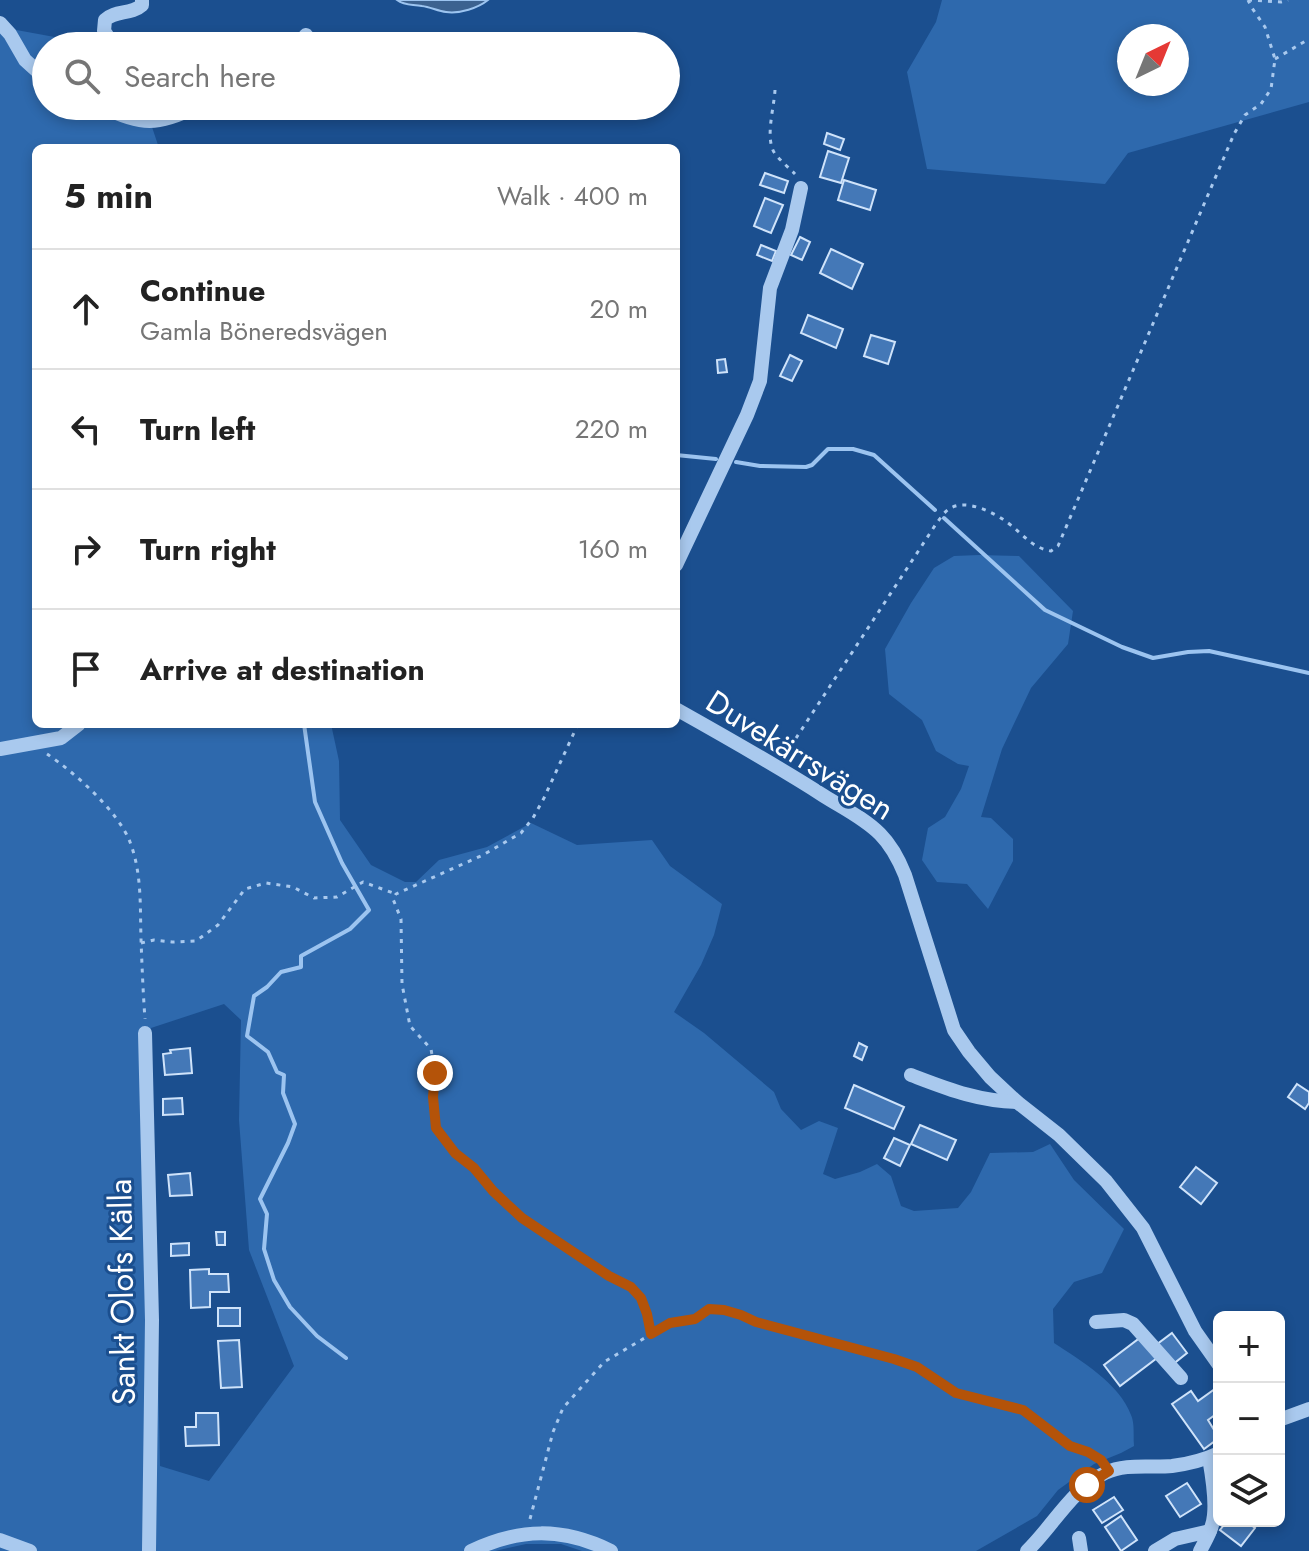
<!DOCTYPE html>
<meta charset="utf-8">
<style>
body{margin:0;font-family:Jost,sans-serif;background:#f2f2f2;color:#222}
.controls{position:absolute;right:24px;bottom:24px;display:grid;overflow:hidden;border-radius:12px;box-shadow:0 4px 12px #0003}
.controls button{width:72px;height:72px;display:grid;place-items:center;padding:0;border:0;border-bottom:2px solid #e0e0e0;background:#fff;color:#222;font:40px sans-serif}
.compass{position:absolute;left:1117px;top:24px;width:72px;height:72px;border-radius:50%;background:#fff;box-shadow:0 4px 12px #0003;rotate:43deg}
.stop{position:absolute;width:24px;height:24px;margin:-18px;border:6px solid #b45309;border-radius:50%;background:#fff}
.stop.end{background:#b45309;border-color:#fff;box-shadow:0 2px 8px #0008}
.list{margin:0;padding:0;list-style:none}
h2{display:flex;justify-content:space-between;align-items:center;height:104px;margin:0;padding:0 32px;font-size:34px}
h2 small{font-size:26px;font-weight:400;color:#767676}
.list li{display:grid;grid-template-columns:52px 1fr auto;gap:24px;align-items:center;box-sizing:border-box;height:120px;padding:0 32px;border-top:2px solid #e0e0e0}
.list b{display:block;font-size:30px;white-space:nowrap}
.list p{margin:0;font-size:26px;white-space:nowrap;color:#767676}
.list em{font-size:26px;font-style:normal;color:#767676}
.icon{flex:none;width:44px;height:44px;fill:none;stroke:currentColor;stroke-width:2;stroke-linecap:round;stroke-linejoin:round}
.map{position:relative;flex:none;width:1309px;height:1551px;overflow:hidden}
.search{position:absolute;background:#fff;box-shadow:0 4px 12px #0003;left:32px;top:32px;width:648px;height:88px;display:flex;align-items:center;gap:20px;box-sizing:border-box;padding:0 28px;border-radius:44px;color:#767676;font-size:30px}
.panel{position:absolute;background:#fff;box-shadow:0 4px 12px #0003;left:32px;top:144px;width:648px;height:584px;border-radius:12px}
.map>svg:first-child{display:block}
</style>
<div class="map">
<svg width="1309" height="1551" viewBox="0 0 1309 1551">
<rect width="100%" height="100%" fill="#1b4f8f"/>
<!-- green -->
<g fill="#2e69ad" fill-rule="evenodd">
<path d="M942,0H1309V102L1128,153L1105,184L927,169L907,72L936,22ZM1177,36V84H1129V36Z"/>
<path d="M0,27L71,40L80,46H46V106H145L159,148H36V724H331L339,761L340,820L371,865L405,882H416L439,860L487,847L531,823L577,845L652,840L670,866L722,904L714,935L701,965L674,1012L704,1033L774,1092L781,1109L801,1130L819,1121L838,1128L823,1174L835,1179L860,1172L877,1164L891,1176L901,1206L914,1211L958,1208L971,1192L990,1153L1033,1152L1050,1144L1074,1180L1124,1229L1102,1273L1074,1282L1053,1309L1054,1343C1080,1360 1120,1384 1131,1415C1135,1424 1133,1436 1134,1446L1121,1453L1094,1464L1058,1490L1037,1516L976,1551H582L561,1544H526L495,1551H0ZM224,1004L241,1020L239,1120L249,1250L294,1366L209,1481L160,1466L151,1028Z"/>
<path d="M979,555L1019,556L1073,611L1068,644L1031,688L1002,749L981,817L991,818L1013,839V861L988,909L967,884L937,882L922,860L928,828L945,817L961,789L969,766L958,764L936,751L922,720L889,694L885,649L911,603L934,568L954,556Z"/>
</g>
<!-- water -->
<path fill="#3c6290" stroke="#9cc4f0" stroke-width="2" d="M397,0H488C478,8 460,14 446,12C438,11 430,7 422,6C412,4 405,6 397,0Z"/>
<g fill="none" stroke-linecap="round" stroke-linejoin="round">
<!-- stream -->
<g stroke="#9cc4f0" stroke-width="4">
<path d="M676,455L716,459"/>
<path d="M736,462L760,466L806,467L812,465L828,449H853L874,455L935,510"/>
<path d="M944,518L1045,610L1122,647L1153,658L1188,652L1209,651L1309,673"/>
<path d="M304,724L315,802L342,863L369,910L350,929L301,956V967L281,972L267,987L254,996L247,1036L268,1052L277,1072L284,1075L283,1093L295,1124L288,1143L260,1199L267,1214L264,1249L274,1280L290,1307L317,1336L346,1358"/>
</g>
</g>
<!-- building -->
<g fill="#4478b7" stroke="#cfe3fa" stroke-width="2">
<path d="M827,133L844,139L840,150L824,144Z"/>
<path d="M828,151L849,158L841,183L820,177Z"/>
<path d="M765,173L788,181L784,193L760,185Z"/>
<path d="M844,180L876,190L870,210L838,200Z"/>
<path d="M765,198L783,205L771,233L754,226Z"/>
<path d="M800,237L810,242L802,260L791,255Z"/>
<path d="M761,245L776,251L772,261L757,255Z"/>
<path d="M831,249L863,264L852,289L820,273Z"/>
<path d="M808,315L843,329L836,348L801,333Z"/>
<path d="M871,335L895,342L888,364L864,356Z"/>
<path d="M790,355L802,361L792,381L780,376Z"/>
<path d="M725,359L727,372L718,373L717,360Z"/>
<path d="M859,1043L867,1047L862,1060L854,1056Z"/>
<path d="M190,1048L192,1073L165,1075L163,1054L171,1053L170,1050Z"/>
<path d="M1297,1084L1309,1092V1103L1305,1109L1288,1097Z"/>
<path d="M854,1085L904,1107L894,1129L845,1108Z"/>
<path d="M182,1098L183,1114L163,1115V1099Z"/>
<path d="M920,1125L956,1140L947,1160L911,1144Z"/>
<path d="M894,1138L910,1145L900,1166L884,1158Z"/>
<path d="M1196,1167L1217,1183L1201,1204L1180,1187Z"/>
<path d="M190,1173L192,1195L170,1196L168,1175Z"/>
<path d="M216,1232H225V1245H217Z"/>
<path d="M189,1243V1255L171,1256V1244Z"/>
<path d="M209,1269V1274H228L229,1292H210V1307L191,1308L190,1270Z"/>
<rect x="218" y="1308" width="22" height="18"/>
<path d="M1172,1333L1187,1353L1172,1365L1156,1345Z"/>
<path d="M1141,1337L1157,1358L1120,1386L1104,1365Z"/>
<path d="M239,1340L242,1387L221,1388L218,1341Z"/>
<path d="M1219,1386V1412L1208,1420L1219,1438L1204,1449L1172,1404L1191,1391L1198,1401Z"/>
<path d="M196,1413H218L219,1445L186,1446L185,1427H196Z"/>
<path d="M1187,1483L1201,1504L1180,1517L1166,1496Z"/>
<path d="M1114,1497L1123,1510L1102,1523L1093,1510Z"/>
<path d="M1121,1516L1137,1540L1121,1551L1105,1527Z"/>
<path d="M1227,1521H1246L1255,1528L1241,1546L1220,1530Z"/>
</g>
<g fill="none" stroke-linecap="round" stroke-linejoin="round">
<!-- path -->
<g stroke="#a9c9ee" stroke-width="3" stroke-dasharray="4 6" stroke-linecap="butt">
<path d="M1248,0L1281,2L1288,0"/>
<path d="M1275,59L1309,39"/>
<path d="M775,90C774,109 764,141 776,155C782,162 789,168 795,174"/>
<path d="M578,724L544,798L533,818L521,833L483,855L396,894L393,899L401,919L402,984L410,1026L431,1049L435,1073L433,1097L436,1128L455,1153L474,1168L493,1191L522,1218L609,1276L631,1287L641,1298L647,1314L651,1334"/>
<path d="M47,754C74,772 118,811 130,842C142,873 140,907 141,939C142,966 143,992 145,1019"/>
<path d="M785,755L936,524C940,519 943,513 949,509C965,498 994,512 1008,523C1023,534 1032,548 1051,551L1058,546L1234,134L1245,115L1261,104L1271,89L1275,59L1265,27L1252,8L1248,0"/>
<path d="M141,943L154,940L172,942L196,941L218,925L245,889L266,883L293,887L314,898L337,897L363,882L396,894"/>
<path d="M530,1519L553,1432L563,1408L604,1362L670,1323L695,1319L709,1309L724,1310L741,1315L756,1322L831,1341L894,1359L917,1367L956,1393L1023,1410L1070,1446L1088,1452L1100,1459"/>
</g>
<!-- minor -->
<g stroke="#a9c9ee" stroke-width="14">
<path d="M0,23L10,34L25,60L46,79"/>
<path d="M114,46L104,31L105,20C115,10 131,15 142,5V0"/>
<path d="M297,46L306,35"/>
<path d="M101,106C141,126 158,126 198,106"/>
<path d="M676,565L747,415L760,381L770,288L792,230L801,188"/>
<path d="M676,709C726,737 776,765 824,796C843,808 864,818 880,834C892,846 899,860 905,875L954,1030L969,1052L990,1077L1017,1102L1059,1135L1106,1181L1143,1228L1195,1331L1219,1365"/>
<path d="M0,749L61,738L79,724"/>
<path d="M145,1033L152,1320L149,1551"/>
<path d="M911,1075C948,1089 977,1101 1017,1102"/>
<path d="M1096,1322L1124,1320L1133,1324L1181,1378"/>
<path d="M1279,1420L1309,1409"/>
<path d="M1079,1538L1081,1551"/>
<path d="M0,1540L30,1551"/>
<path d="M471,1551C520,1528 562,1527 611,1551"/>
<path d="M1027,1551C1052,1527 1073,1488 1105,1473C1126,1463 1149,1468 1172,1466C1188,1464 1204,1460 1219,1453"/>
<path d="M1155,1551L1175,1539L1210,1531"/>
<path d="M1200,1551C1206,1540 1213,1528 1214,1515C1216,1497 1212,1475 1209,1458"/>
</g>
</g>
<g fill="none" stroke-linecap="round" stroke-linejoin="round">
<!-- route -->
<path stroke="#b45309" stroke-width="10" d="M435,1073L433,1097L436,1128L455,1153L474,1168L493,1191L522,1218L609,1276L631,1287L641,1298L647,1314L651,1334L670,1323L695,1319L709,1309L724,1310L741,1315L756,1322L894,1359L917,1367L956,1393L1023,1410L1070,1446L1088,1452L1101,1460L1109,1471L1087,1485"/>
</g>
<g text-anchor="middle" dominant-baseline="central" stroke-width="6" stroke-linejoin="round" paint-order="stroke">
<!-- street labels -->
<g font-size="32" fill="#fff" stroke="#1b4f8f">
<text transform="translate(800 755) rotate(32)">Duvekärrsvägen</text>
<text transform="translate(122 1292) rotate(-91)">Sankt Olofs Källa</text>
</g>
</g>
</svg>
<div class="controls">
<button>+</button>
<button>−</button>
<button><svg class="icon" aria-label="layers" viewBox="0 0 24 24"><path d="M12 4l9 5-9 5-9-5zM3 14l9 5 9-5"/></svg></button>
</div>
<svg class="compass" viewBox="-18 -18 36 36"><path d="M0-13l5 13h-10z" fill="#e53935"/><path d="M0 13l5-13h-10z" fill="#767676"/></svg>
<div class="stop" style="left:1087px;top:1485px"></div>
<div class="stop end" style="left:435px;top:1073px"></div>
<div class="search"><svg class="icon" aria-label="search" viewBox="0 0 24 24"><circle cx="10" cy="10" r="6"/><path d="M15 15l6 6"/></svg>Search here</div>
<section class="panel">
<h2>5 min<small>Walk · 400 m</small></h2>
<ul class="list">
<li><svg class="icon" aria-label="ahead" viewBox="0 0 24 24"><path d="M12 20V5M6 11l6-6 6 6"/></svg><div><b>Continue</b><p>Gamla Böneredsvägen</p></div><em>20 m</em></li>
<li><svg class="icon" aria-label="left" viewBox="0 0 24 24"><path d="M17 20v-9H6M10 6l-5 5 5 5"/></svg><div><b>Turn left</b></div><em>220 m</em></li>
<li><svg class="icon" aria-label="right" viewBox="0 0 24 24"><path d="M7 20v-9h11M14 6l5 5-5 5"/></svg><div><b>Turn right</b></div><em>160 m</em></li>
<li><svg class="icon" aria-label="arrive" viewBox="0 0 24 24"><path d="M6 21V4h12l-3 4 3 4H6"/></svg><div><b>Arrive at destination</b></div></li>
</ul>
</section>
</div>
